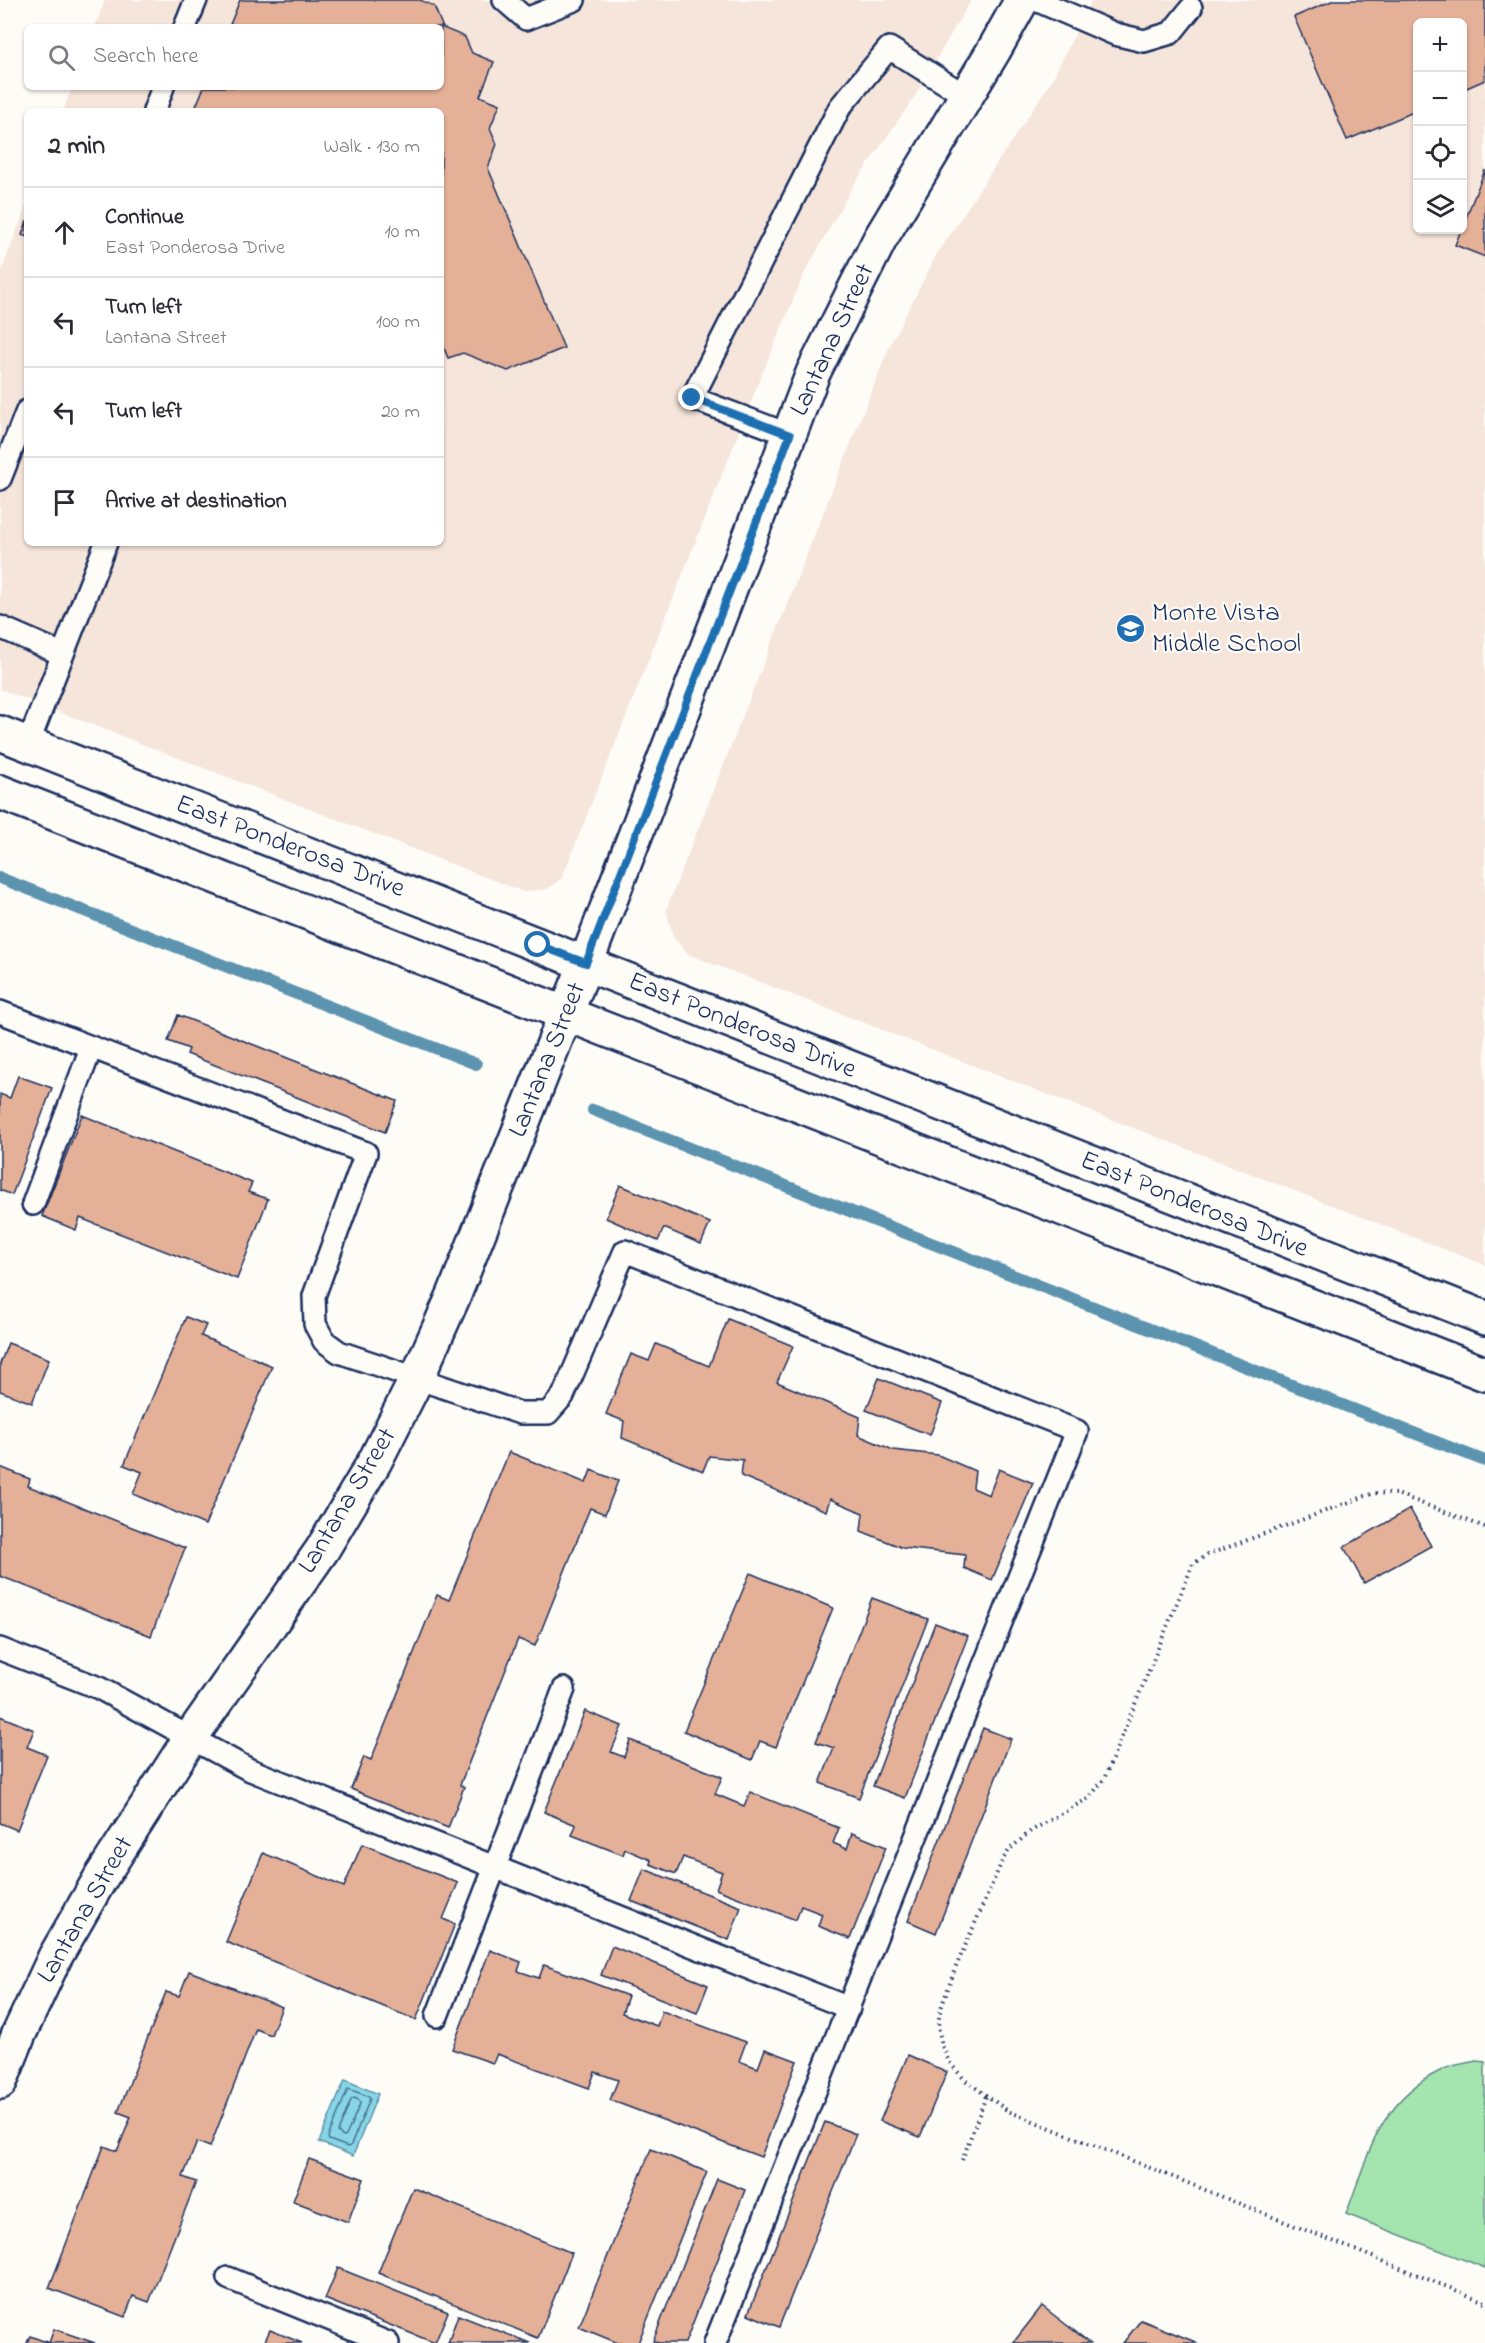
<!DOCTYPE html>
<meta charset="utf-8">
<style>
body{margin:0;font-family:"Indie Flower",sans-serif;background:#f7f7f7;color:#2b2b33}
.controls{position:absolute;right:18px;top:18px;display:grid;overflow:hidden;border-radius:9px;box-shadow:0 2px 4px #0004}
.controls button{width:54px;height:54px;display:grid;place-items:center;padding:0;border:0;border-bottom:2px solid #e1e1e2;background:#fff;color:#2b2b33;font:30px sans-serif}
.stop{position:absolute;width:18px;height:18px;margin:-14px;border:4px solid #1f6fb2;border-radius:50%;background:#fff}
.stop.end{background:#1f6fb2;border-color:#fff;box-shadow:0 2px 6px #0008}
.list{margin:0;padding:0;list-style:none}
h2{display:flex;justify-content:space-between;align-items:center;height:78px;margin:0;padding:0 24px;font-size:26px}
h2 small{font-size:20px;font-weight:400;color:#7c7c81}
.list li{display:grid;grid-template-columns:39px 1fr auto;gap:18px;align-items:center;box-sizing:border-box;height:90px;padding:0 24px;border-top:2px solid #e1e1e2}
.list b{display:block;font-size:22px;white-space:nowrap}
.list p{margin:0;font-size:20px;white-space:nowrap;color:#7c7c81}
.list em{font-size:20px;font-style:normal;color:#7c7c81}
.icon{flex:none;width:33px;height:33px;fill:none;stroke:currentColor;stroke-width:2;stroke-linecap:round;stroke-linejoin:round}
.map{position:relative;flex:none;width:1485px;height:2343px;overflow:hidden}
.search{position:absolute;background:#fff;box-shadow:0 2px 4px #0004;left:24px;top:24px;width:420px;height:66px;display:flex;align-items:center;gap:15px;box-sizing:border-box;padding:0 21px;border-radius:9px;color:#7c7c81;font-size:22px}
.panel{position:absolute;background:#fff;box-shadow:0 2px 4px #0004;left:24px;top:108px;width:420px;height:438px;border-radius:9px}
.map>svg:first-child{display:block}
</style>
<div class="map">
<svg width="1485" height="2343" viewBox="0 0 1485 2343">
<rect width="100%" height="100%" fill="#fdfcf7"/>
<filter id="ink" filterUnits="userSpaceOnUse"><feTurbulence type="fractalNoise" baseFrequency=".0167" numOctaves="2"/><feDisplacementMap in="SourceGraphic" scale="12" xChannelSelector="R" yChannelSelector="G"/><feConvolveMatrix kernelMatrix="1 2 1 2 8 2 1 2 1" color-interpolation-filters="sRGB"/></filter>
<g filter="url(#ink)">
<!-- built -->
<g fill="#f6e5da" fill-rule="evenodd">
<path d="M105,0H971L913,99L853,186L804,274L760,379L562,878L547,889L524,892L0,689V275L27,204V543H441V111H63L72,87H441V27H95Z"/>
<path d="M1092,0H1485V1265L690,955L674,939L666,910L889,347L937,254L1052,80ZM1418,22H1462V230H1418Z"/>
</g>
<!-- garden -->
<path fill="#a4e5af" stroke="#608a86" stroke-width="1.5" d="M1476,2061L1485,2062V2268L1346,2214C1369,2155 1378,2101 1440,2071C1450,2065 1464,2064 1476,2061Z"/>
<!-- water -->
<path fill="#88d6e5" stroke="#5c93af" stroke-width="1.5" d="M345,2080L378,2094L353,2156L319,2142Z"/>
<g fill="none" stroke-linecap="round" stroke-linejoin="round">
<!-- shore -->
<g stroke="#477294" stroke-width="1.5">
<path d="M348,2089L368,2096L370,2099L351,2145L348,2147L329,2140L328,2137Z"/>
<path d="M354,2098L359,2100L360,2104L346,2136L343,2137L338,2132L351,2100Z"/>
</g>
<!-- stream -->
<g stroke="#5c93af" stroke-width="12">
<path d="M0,878L476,1064"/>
<path d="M593,1110L1485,1461"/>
</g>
</g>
<!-- building -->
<g fill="#e4b097" stroke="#1b2f5e" stroke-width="1.5">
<path d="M240,0H420L434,6L443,28L465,37L472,53L494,62L480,96L500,104L490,128L497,144L488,168L564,348L508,371L463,353L448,358L441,341V111H194L204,87H441V27H229Z"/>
<path d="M1334,0H1485V80L1462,90V22H1418V110L1347,140L1294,17Z"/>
<path d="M1485,170V257L1455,245Z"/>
<path d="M27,221V237L22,235Z"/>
<path d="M178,1015L397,1101L385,1132L187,1054L189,1049L168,1041Z"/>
<path d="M18,1076L52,1088L12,1195L0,1190V1094L10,1098Z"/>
<path d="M82,1115L252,1183L248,1192L268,1199L237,1279L80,1218L76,1230L42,1216Z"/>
<path d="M620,1185L710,1223L701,1244L664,1228L658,1241L606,1218Z"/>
<path d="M186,1317L206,1325L201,1336L272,1366L205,1525L133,1494L142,1472L124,1465Z"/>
<path d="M728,1319L793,1346L777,1382L860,1417L858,1435L893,1450L938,1455L975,1471L973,1488L989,1495L999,1469L1033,1483L992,1580L964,1568L965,1555L903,1548L861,1531L863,1513L830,1499L826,1511L741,1476L743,1460L709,1456L703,1471L622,1438L624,1421L606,1414L631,1354L649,1361L656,1344L709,1366Z"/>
<path d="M8,1343L49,1359L32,1403L0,1391V1364Z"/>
<path d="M879,1378L942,1403L930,1435L866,1410Z"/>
<path d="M509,1452L586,1483L591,1470L618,1481L605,1514L590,1508L535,1646L518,1639L460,1785L464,1787L448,1828L351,1789L364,1757L371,1760L437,1595L449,1600Z"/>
<path d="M0,1467L30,1479L28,1486L185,1548L151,1636L0,1576Z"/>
<path d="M1410,1509L1431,1546L1364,1583L1344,1547Z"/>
<path d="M750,1573L833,1608L776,1747L760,1741L752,1760L684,1731Z"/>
<path d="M872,1598L928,1619L859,1798L820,1783L834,1748L816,1742Z"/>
<path d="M935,1623L968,1636L905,1798L873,1786Z"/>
<path d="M585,1711L622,1726L611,1752L624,1757L630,1740L722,1777L715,1794L744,1806L750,1792L839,1828L833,1843L847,1849L852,1833L886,1847L850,1939L818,1926L822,1914L801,1906L796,1920L716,1889L722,1872L683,1857L676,1874L650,1864L651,1860L625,1849L623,1855L572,1835L576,1825L544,1812Z"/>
<path d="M0,1716L34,1730L27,1747L47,1755L17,1830L0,1823Z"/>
<path d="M983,1728L1011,1739L936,1933L908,1921Z"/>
<path d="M362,1844L458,1883L443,1919L455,1924L416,2020L226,1942L263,1853L344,1887Z"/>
<path d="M644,1869L741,1907L729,1940L631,1901Z"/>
<path d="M612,1946L708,1985L697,2013L601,1975Z"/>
<path d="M490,1950L521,1962L518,1971L539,1978L544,1965L628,1996L622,2013L657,2026L662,2011L746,2042L739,2061L758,2068L765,2049L797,2061L761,2157L610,2100L618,2080L595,2072L589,2088L497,2054L493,2063L452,2049Z"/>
<path d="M189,1971L282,2007L271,2035L256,2029L210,2147L197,2142L183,2177L196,2182L149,2302L133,2296L125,2317L49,2288L104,2146L117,2151L131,2117L118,2112L166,1992L179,1996Z"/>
<path d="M908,2055L947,2072L920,2137L880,2121Z"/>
<path d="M825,2122L856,2134L779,2327L748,2314Z"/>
<path d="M651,2149L707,2172L638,2343H618L579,2327Z"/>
<path d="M309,2159L364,2179L348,2222L293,2201Z"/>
<path d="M717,2179L745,2190L685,2343H659L653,2341Z"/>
<path d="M413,2188L572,2253L538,2338L378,2273Z"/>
<path d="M338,2268L448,2312L435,2343L325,2299Z"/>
<path d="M1042,2306L1090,2343H1013Z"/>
<path d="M458,2315L530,2343H448Z"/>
<path d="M1141,2320L1198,2343H1123Z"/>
<path d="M54,2329L95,2343H27L30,2336L49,2343Z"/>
<path d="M270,2330L302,2343H264Z"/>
</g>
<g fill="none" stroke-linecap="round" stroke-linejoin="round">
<defs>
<g id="service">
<path d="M504,0L526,19L574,0"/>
<path d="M1036,0L1115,34L1144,41L1171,33L1191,8"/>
<path d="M185,27L196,0"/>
<path d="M154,111L163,87"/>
<path d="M790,435L692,398L840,107L889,48L966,96"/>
<path d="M0,479L27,411"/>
<path d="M0,627L62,654"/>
<path d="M28,744L106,543"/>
<path d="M0,1012L366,1153L314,1296L315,1324L324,1341L339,1352L520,1413H548L563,1396L625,1251L1077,1431L715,2343"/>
<path d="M33,1204L91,1048"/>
<path d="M0,1649L99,1688L248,1769L849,2008"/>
<path d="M437,2016L564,1689"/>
<path d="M228,2278L388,2343"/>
</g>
<path id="minor" d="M0,2082L19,2034L55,1957L100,1879L191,1737L322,1550L375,1461L417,1378L454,1295L586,963L813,373L880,239L994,50L1022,0"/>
<g id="secondary">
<path d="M0,733L1485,1318"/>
<path d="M0,792C496,985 990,1181 1485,1374"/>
</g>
</defs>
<!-- service casing -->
<use href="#service" stroke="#1b2f5e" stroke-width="26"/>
<!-- minor casing -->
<use href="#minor" stroke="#1b2f5e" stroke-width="38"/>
<!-- secondary casing -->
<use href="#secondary" stroke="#1b2f5e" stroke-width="38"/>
<!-- path -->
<g stroke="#1b2f5e" stroke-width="4" stroke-dasharray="1.5 4.5" stroke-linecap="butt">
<path d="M1485,1527L1397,1494L1374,1493L1207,1555L1193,1564L1104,1779L1089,1798L1031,1831L1010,1849L1003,1859L955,1969L940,2011L938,2026L942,2046L949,2062L965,2080L1008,2111L1485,2302"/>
<path d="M962,2160L986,2096"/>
</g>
<!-- service -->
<use href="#service" stroke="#fdfcf7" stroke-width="21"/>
<!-- minor -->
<use href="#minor" stroke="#fdfcf7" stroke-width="33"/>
<!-- secondary -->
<use href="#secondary" stroke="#fdfcf7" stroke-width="33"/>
</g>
</g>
<g fill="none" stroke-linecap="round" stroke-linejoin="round" filter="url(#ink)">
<!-- route -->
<path stroke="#1f6fb2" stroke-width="8" d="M538,945L586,963L790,435L692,398"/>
</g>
<!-- icons -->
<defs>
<symbol id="school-disc" viewBox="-11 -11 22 22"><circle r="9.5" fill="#1f6fb2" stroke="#fdfcf7"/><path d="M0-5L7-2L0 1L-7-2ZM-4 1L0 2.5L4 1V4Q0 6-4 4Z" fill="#fff"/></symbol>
</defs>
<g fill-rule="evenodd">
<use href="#school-disc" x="1114" y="612" width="33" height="33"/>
</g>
<g text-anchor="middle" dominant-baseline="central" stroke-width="4.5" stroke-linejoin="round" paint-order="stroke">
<!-- street labels -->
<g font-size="27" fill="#1b2f5e" stroke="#fdfcf7">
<text transform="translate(833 340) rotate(-65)">Lantana Street</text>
<text transform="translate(290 847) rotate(21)">East Ponderosa Drive</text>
<text transform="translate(742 1026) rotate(22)">East Ponderosa Drive</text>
<text transform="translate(548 1060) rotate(-68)">Lantana Street</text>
<text transform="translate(1194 1205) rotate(22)">East Ponderosa Drive</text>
<text transform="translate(348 1501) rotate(-59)">Lantana Street</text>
<text transform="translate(86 1910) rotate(-60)">Lantana Street</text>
</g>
<!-- poi labels -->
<g font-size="27" fill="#1b2f5e" stroke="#fdfcf7" text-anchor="start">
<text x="1152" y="613">Monte Vista<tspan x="1152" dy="31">Middle School</tspan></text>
</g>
</g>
</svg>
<div class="controls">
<button>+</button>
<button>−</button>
<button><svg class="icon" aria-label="locate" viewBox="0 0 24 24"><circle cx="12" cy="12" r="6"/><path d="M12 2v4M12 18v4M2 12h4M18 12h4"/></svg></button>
<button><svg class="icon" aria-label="layers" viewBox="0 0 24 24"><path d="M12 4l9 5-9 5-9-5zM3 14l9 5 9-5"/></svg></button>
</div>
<div class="stop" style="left:538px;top:945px"></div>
<div class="stop end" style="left:692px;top:398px"></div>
<div class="search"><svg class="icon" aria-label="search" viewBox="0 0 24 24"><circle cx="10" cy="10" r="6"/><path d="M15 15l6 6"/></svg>Search here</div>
<section class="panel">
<h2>2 min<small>Walk · 130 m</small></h2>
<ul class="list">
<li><svg class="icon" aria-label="ahead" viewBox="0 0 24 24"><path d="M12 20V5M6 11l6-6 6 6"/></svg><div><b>Continue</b><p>East Ponderosa Drive</p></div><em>10 m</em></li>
<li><svg class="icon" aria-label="left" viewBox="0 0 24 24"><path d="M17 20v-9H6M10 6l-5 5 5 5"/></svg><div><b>Turn left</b><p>Lantana Street</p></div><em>100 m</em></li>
<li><svg class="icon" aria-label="left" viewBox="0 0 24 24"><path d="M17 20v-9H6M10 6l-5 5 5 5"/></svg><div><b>Turn left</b></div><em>20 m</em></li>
<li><svg class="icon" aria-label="arrive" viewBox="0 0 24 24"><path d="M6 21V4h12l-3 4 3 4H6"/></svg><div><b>Arrive at destination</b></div></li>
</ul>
</section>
</div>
